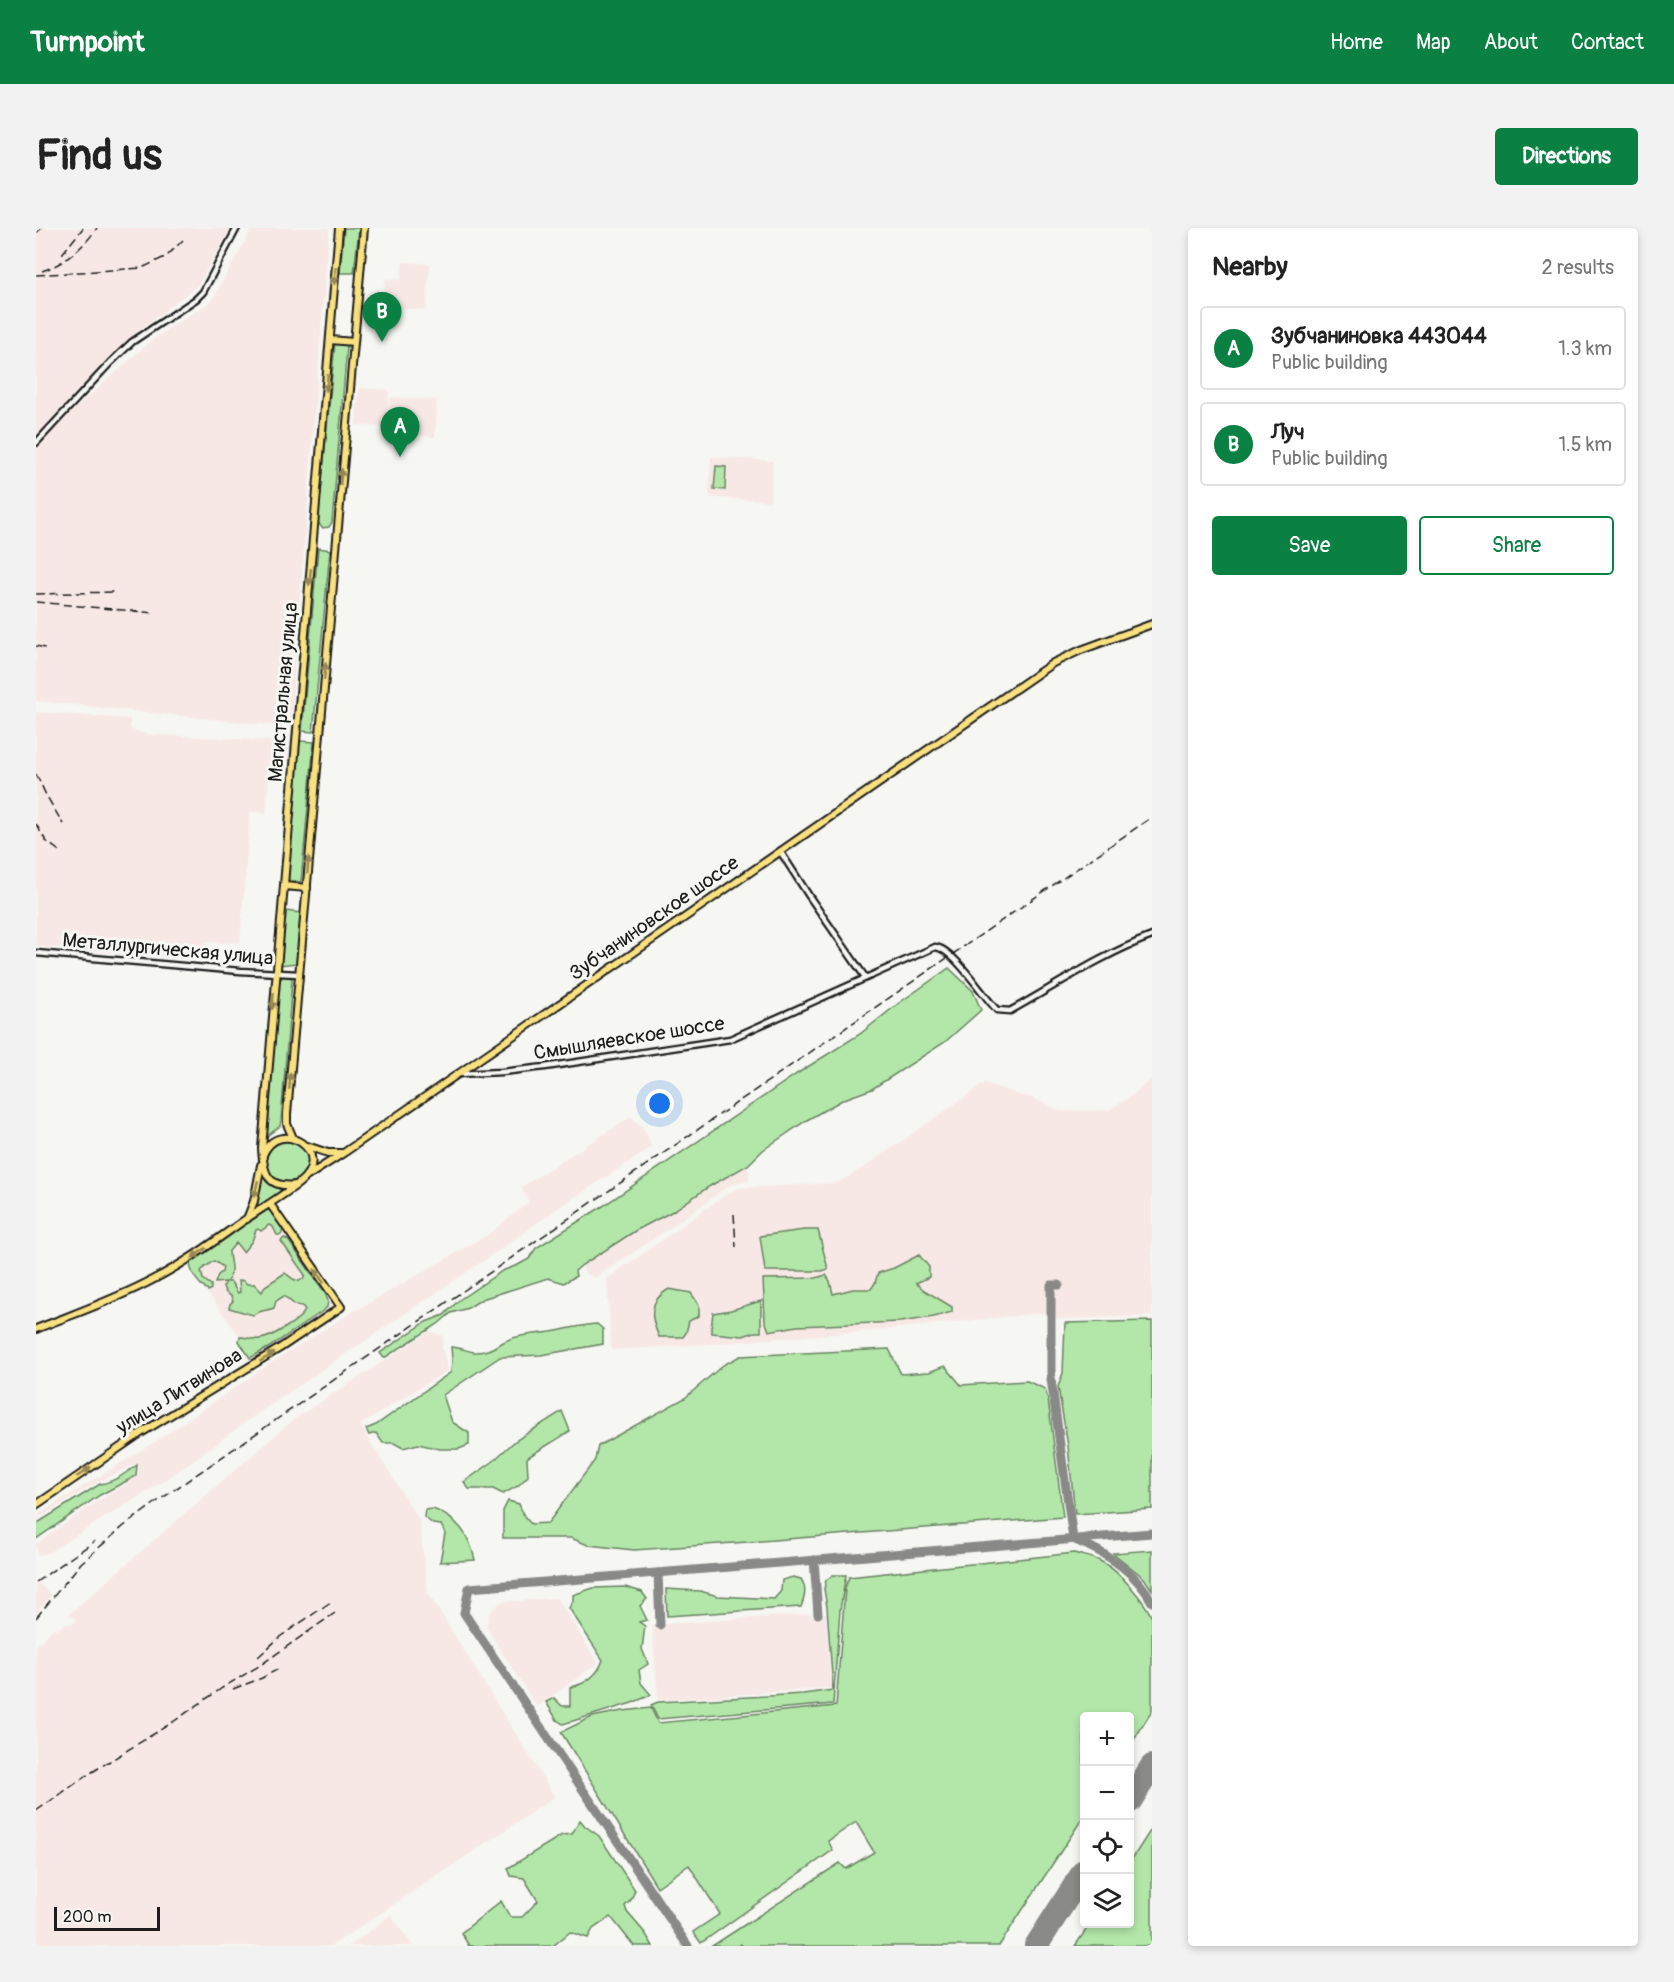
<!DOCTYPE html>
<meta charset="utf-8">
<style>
body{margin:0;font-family:Pangolin,sans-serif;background:#f2f2f2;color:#222}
.controls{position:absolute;right:18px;bottom:18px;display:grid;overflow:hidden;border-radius:6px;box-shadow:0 3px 9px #0003}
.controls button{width:54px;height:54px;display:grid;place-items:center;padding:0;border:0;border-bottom:2px solid #e0e0e0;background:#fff;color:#222;font:30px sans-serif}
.scale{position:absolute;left:18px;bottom:15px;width:106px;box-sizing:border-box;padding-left:6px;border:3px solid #1c1c1c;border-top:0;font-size:16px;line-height:21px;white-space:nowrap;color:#1c1c1c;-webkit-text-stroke:4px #f6f6f2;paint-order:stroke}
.you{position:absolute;left:624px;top:876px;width:21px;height:21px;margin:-15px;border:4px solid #fff;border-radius:50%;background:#1a73e8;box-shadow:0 0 0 9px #1a73e833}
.badge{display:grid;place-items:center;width:39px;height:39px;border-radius:50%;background:#0b8043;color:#fff;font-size:20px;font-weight:700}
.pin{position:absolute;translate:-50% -50px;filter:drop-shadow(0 2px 3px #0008)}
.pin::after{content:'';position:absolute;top:32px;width:21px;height:18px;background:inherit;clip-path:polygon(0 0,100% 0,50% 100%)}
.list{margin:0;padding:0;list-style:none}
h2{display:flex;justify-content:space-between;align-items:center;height:78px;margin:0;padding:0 24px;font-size:26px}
h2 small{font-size:20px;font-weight:400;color:#767676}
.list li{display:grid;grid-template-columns:39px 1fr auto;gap:18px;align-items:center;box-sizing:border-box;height:84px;margin:0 12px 12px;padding:0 12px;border:2px solid #e0e0e0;border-radius:6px}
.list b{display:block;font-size:22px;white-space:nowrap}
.list p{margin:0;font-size:20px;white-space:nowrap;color:#767676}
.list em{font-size:20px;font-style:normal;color:#767676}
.actions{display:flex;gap:12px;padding:18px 24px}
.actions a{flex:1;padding:14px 0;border:2px solid #0b8043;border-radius:6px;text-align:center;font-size:21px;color:#0b8043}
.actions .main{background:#0b8043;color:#fff}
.icon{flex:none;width:33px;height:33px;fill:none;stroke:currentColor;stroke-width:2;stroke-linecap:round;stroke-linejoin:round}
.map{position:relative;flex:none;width:1116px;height:1718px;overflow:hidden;border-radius:6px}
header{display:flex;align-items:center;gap:36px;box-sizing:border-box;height:84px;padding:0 30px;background:#0b8043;color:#fff}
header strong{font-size:28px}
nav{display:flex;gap:33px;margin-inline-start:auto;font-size:21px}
.intro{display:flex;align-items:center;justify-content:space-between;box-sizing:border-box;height:144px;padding:0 36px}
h1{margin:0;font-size:42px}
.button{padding:15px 27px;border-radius:6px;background:#0b8043;color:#fff;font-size:21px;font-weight:700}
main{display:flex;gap:36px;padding:0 36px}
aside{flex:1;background:#fff;border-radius:6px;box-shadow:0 3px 9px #0003}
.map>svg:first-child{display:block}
</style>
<header>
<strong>Turnpoint</strong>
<nav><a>Home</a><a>Map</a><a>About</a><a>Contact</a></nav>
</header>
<div class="intro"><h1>Find us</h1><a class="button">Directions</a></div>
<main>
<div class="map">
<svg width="1116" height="1718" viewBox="0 0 1116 1718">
<rect width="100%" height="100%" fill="#f6f6f2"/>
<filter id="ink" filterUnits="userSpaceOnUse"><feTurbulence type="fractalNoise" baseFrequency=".0167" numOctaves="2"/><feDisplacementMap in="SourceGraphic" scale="12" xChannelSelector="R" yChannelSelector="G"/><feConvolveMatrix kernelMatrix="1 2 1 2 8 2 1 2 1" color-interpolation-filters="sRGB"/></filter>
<g filter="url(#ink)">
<!-- built -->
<g fill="#f7e8e5">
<path d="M0,0H195L162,57L102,103L0,209Z"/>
<path d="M216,0H293L254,499L0,473V221L36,183L120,109L176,73Z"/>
<path d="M367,34L394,36L390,82L347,79L349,51L365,52Z"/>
<path d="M323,160L353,162L350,199L320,197Z"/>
<path d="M354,169L401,172L399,209L352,206Z"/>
<path d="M675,229L737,233L734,273L673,269Z"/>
<path d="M0,484L94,491V501L110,506L254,514L251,546H233L230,585L214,584L204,715L170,714L168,732L0,718Z"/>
<path d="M1116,850V1088L1025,1091L1005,1085L835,1103L659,1117L577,1122L575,1118L571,1051L692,965L703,960L801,955L830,938L949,855L986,868L997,870L1025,883L1073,882L1098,866Z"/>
<path d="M595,889L606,898L613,911L615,920L522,980L472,1016L221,1186L131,1251L12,1325L2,1327L0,1317L4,1313L54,1278L103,1247V1236L95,1238L56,1257L3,1290V1286L122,1212L238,1133L300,1094L453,1006L493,974L485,959Z"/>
<path d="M712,937L713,953L694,957L631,1002L559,1050L549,1045L546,1037L599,1003L637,983L674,958Z"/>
<path d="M233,979L298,1079L220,1131L151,1036Z"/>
<path d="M394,1103L407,1108L406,1121L412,1142L324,1197L383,1292L392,1365L519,1569L295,1718H0V1418L18,1400L21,1403L29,1396H37L40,1391L33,1386L257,1192Z"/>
<path d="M2,1354L15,1367L0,1385V1355Z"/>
<path d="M521,1370L562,1435L501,1479L450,1399L454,1384L465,1374Z"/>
<path d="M790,1385L795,1460L622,1472L616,1397Z"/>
<path d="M355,1687L377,1718H313Z"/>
</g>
<!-- green -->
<g fill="#b3e7a9" stroke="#688262" stroke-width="1.5">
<path d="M308,0H323L318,45H304Z"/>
<path d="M299,115L310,116L311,119L296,294L293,299L286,300L282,294Z"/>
<path d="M680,238L690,239L689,262L678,261Z"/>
<path d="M282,320L294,322L277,504L266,503Z"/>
<path d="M264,513L278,514L265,654L251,652Z"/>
<path d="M249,683L265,685L260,735L244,737Z"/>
<path d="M913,740L937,763L945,782L909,814L836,861L808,871L771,892L727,922L712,937L674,958L637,983L599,1003L546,1037L539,1043L540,1048L528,1055L512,1050L446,1071L432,1080L415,1085L402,1096L348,1130L344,1125L390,1094L408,1087L423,1072L466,1043L482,1037L493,1031L500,1020L567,978L762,845L824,806L863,775Z"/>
<path d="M247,748H255L256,752L245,892L244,898L231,908L243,753Z"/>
<circle cx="251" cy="933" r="21"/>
<path d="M226,949L247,964L224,979L221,975Z"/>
<path d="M231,982L235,983L247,1001L245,1007H241L237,999L233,997L225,1003L222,1001L220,1002L216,1013L207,1024L200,1015L193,1023C193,1035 199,1043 191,1054H195L202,1065L204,1064L203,1052L208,1053L211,1056H218L226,1064L229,1058L249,1045C256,1050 259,1055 267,1051L269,1047L245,1013L248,1010L252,1012L289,1065L292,1073L291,1079L284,1085L232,1120L214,1130L203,1113L204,1109C211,1109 218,1112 224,1111C235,1110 266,1091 269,1082L266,1078L259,1077L248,1068L240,1073L238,1080C230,1083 224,1082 217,1087L193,1080L194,1076L197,1073L195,1068L190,1065L187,1059L190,1054L179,1055L182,1047L186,1044L187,1039L178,1033L169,1039L165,1043L167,1051L175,1057V1061L172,1063C163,1056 155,1047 154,1035Z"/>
<path d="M768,1002H782L792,1041L786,1043H729L724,1008Z"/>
<path d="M883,1027L893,1039V1049L880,1055L888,1062L916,1079V1084L898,1089L864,1094L761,1098L733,1103L729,1092L727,1051L780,1050L790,1047L794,1053L797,1066L817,1061H835L839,1055L842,1045L858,1040Z"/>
<path d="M633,1061L655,1065L663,1077V1088L653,1093L650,1105L647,1109H623C614,1089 612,1073 633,1061Z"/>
<path d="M725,1073V1104H719L707,1108L676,1105L675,1101L677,1085L695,1082Z"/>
<path d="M1116,1093V1281L1039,1286L1032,1218L1022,1159L1027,1145L1029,1095Z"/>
<path d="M561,1096L567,1101V1116L505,1127L464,1129L407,1167L416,1194L433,1205V1217L423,1221H404L382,1216L367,1220L358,1215H347L340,1205L333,1207L330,1201L340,1197L415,1144L416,1131L415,1119C424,1119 430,1123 438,1124C455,1125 463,1114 477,1110C490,1106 502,1106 515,1104C531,1101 545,1097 561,1096Z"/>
<path d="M853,1121L865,1146L893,1144L909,1138L925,1157L991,1153L1009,1161L1012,1171L1027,1289L712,1314L598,1322L552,1317L535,1310H467V1283L472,1273L483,1276L488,1288L495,1296L512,1295L559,1232L562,1218L649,1170L687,1137L704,1128Z"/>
<path d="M526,1183L534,1203C520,1213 505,1220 491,1230L492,1248L482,1258L467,1266L457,1261H433L428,1254L455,1235L479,1213Z"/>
<path d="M101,1237L100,1248L64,1267L0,1311V1296L64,1256C78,1254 90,1245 101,1237Z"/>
<path d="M397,1281C422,1291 433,1306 439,1332L404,1334L409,1305L405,1297L397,1296L388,1289L389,1282Z"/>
<path d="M1116,1322V1362L1108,1350L1077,1325Z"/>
<path d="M1038,1325C1047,1328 1058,1329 1066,1334C1083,1343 1109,1373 1116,1390V1483L1094,1518V1488H1048V1588L963,1718H706L705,1716L702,1718H676L804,1635L810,1641L838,1624L820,1594L792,1613L797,1622L665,1715L657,1704L684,1686L653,1637L621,1659L525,1504L556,1489L586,1483L615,1480L622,1495L800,1478L809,1360L813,1349Z"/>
<path d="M797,1347H810L804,1382L797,1476L622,1491L615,1477L622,1474L767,1466L797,1462L791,1379L788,1361L790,1352Z"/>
<path d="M757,1349L765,1351C771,1360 769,1369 765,1379L631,1388L630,1361L664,1363L682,1368L738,1371L745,1363L746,1352Z"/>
<path d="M589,1359L606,1364L611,1371L604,1378L611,1392L603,1394L609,1398L606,1421L612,1436L603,1442L605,1455L615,1467L596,1475L527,1496L521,1492L510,1474L518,1470L526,1478H534V1459C549,1457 562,1447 567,1432L533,1380L537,1373V1367L557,1360Z"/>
<path d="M544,1592L549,1598L563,1608L599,1662L595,1672L589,1678L591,1684L609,1705L617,1718H598L575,1689L557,1701L552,1710L534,1704L517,1718H433L425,1705L465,1673L474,1689H486L502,1673L488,1650L475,1648L472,1640L526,1607L536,1606Z"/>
<path d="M1116,1600V1718H1039L1054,1696H1094V1634Z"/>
</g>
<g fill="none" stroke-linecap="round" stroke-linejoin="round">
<!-- taxiway -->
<g stroke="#898987" stroke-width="9">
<path d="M1023,1057H1015V1151L1037,1311C1069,1324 1100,1343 1116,1374"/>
<path d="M778,1332L782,1386"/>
<path d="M622,1345L624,1397"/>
<path d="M652,1718L428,1385L433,1360L1116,1305"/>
</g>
<!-- runway -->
<g stroke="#898987" stroke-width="24">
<path d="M1094,1573L1116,1538"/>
<path d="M1000,1718L1048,1643"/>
</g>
<defs>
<g id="tertiary">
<path d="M0,215L74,135L96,114L160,71L167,64L201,0"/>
<path d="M744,623L773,668L829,749"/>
<path d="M0,725L204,743L262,746"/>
<path d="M421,846L466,844L509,839L694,811L899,719C917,720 947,768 961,782L974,783C1021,757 1065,727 1116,708"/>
</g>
<g id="primary">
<path d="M294,112L318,114"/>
<path d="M248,658L271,660"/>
<path d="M257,910L251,896V886L328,0"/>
<path d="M271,918L292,925H306"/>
<path d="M270,949L309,924L1017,435L1045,422L1116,396"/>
<path d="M260,957C230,961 227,943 226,920L303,0"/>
<path d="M211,991L218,973L225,937"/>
<path d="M0,1101C40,1085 81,1071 118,1051C151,1034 180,1012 210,991C228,979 246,968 263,955C301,925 243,887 227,927"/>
<path d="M0,1277L105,1205L244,1120L305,1079L234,976"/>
</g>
</defs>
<!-- tertiary casing -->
<use href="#tertiary" stroke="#1c1c1c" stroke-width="9"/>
<!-- primary casing -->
<use href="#primary" stroke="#1c1c1c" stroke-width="10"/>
<!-- tertiary -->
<use href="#tertiary" stroke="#f6f6f2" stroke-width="4.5"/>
<!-- primary -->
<use href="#primary" stroke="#f9e181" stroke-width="6"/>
<!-- rail -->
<g stroke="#1c1c1c" stroke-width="1.5" stroke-dasharray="9 4.5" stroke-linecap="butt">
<path d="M0,5L6,0"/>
<path d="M26,26L47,0"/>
<path d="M6,43C28,36 48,19 61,0"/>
<path d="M0,47L106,40L131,28L147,12"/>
<path d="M0,366L78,364"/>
<path d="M0,374L118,385"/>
<path d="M0,418L13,421"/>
<path d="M0,546L10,567L27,596"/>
<path d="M0,596L10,613L26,625"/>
<path d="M698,986L700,1019"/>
<path d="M0,1354L59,1313"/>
<path d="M0,1390L45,1335L88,1298L122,1273L1116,589"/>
<path d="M222,1429L245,1408L295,1374"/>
<path d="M197,1461L226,1450L246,1439"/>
<path d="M0,1583L53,1546L137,1494L186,1460L223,1438L299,1385"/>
</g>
</g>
<!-- one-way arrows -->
<defs><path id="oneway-solid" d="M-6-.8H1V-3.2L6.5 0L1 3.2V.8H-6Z" transform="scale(1.5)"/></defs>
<g fill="#968854">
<use href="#oneway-solid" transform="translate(299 48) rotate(95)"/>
<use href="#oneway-solid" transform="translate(291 155) rotate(95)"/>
<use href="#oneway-solid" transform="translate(305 249) rotate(-85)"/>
<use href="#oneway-solid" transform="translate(274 349) rotate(96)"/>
<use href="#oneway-solid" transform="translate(289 443) rotate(-85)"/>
<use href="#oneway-solid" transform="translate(272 637) rotate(-86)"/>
<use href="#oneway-solid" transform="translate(237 773) rotate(95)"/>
<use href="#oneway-solid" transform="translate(254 853) rotate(-85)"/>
<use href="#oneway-solid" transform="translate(220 961) rotate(103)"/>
<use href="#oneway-solid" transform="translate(163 1025) rotate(146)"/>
<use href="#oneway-solid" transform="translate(283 1048) rotate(-125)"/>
<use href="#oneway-solid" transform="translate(231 1129) rotate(-32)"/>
<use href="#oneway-solid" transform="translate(48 1244) rotate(-34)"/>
</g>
</g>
<g text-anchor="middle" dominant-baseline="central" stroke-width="6" stroke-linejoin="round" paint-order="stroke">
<!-- street labels -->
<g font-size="20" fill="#1c1c1c" stroke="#f6f6f2">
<text transform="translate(247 464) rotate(-85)">Магистральная улица</text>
<text transform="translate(618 690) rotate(-35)">Зубчаниновское шоссе</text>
<text transform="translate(132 721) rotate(5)">Металлургическая улица</text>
<text transform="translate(593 810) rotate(-9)">Смышляевское шоссе</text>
<text transform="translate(143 1163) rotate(-32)">улица Литвинова</text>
</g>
</g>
</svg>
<div class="controls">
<button>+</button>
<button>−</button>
<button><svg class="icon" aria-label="locate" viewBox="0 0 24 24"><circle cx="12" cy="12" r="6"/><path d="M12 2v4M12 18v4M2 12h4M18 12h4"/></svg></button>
<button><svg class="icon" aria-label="layers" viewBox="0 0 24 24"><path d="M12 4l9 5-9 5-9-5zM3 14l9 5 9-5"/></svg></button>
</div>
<div class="scale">200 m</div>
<div class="you"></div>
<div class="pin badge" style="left:364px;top:229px">A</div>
<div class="pin badge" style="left:346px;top:114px">B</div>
</div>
<aside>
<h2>Nearby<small>2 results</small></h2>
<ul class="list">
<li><span class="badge">A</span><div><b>Зубчаниновка 443044</b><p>Public building</p></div><em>1.3 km</em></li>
<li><span class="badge">B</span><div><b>Луч</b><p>Public building</p></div><em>1.5 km</em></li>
</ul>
<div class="actions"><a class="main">Save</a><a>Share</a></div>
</aside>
</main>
